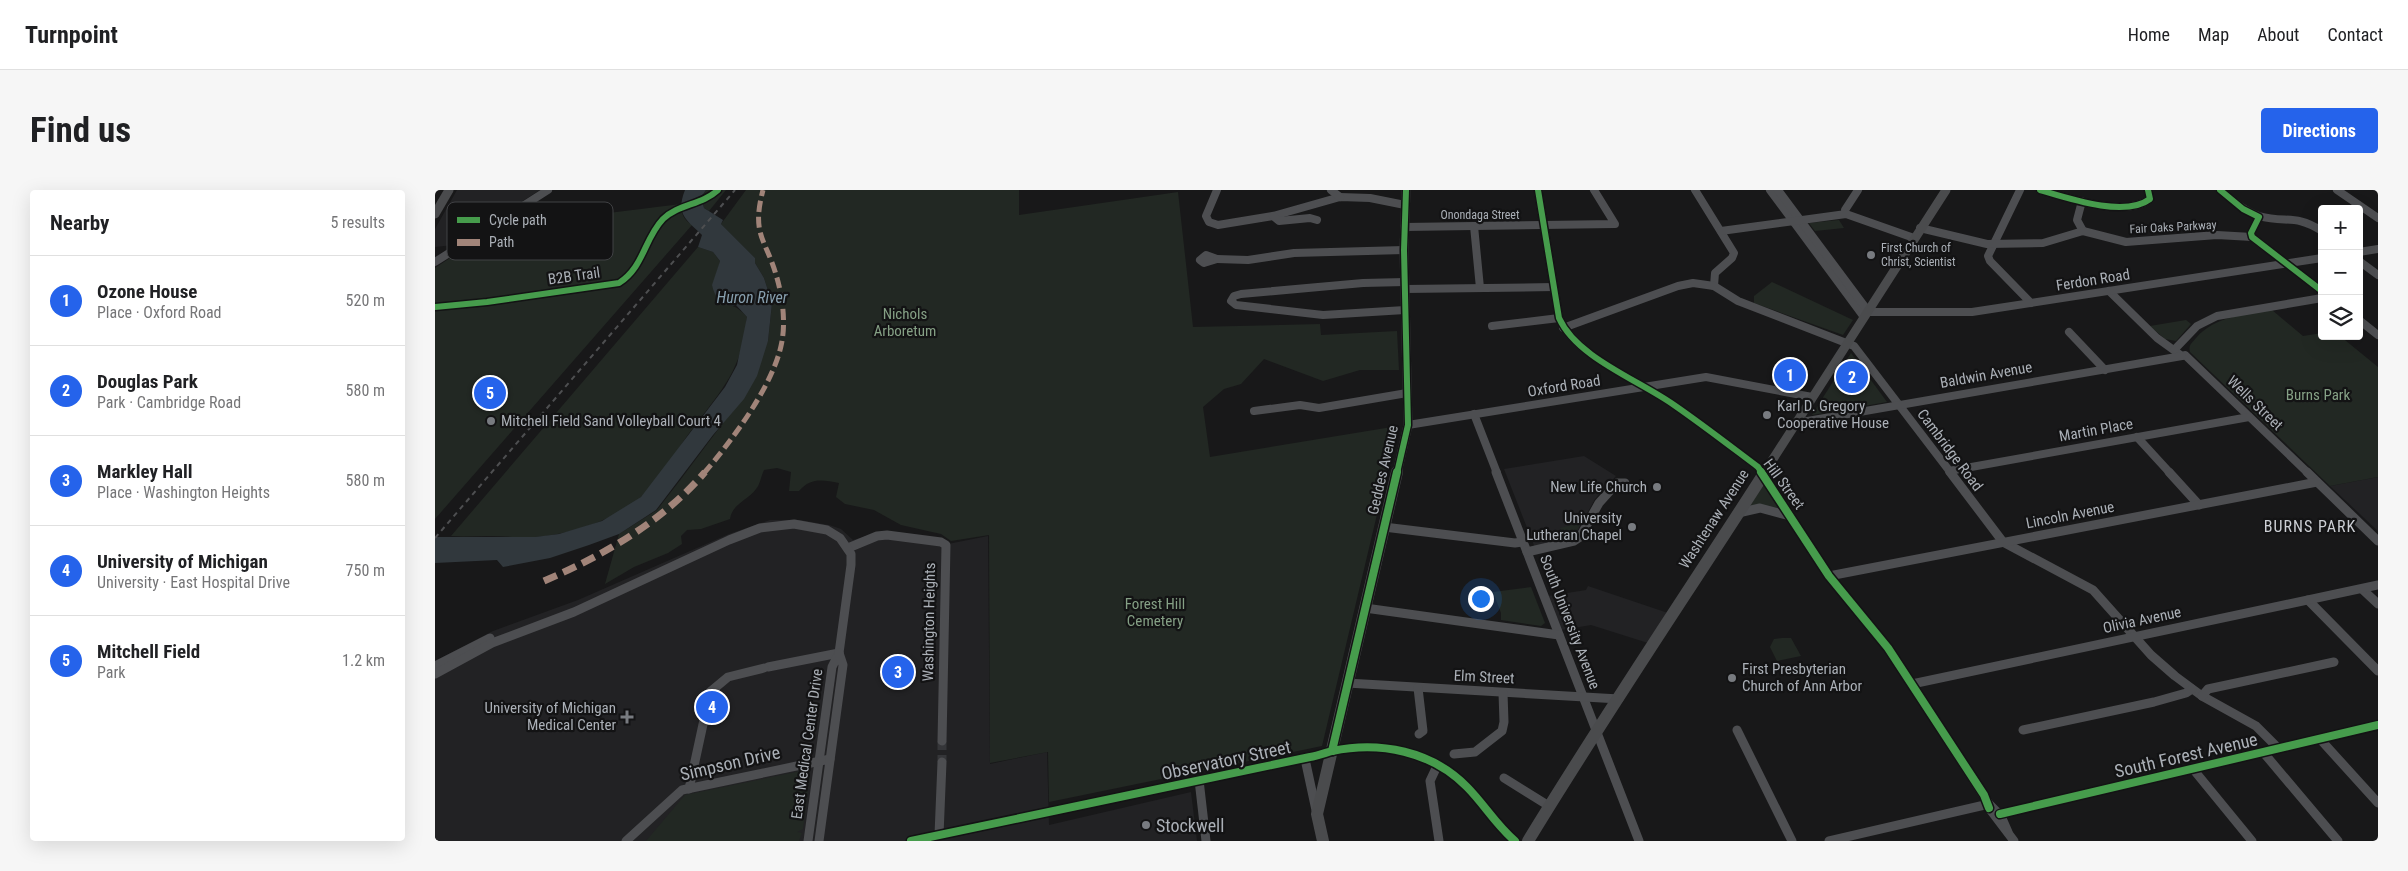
<!DOCTYPE html>
<meta charset="utf-8">
<style>
body{margin:0;font-family:"Roboto Condensed",sans-serif;background:#f6f6f6;color:#202124}
.controls{position:absolute;right:15px;top:15px;display:grid;overflow:hidden;border-radius:5px;box-shadow:0 5px 20px #0002}
.controls button{width:45px;height:45px;display:grid;place-items:center;padding:0;border:0;border-bottom:1px solid #e0e0e0;background:#fff;color:#202124;font:25px sans-serif}
.you{position:absolute;left:1045px;top:408px;width:18px;height:18px;margin:-12px;border:4px solid #fff;border-radius:50%;background:#1a73e8;box-shadow:0 0 0 8px #1a73e833}
.badge{display:grid;place-items:center;width:32px;height:32px;border-radius:50%;background:#2563eb;color:#fff;font-size:16px;font-weight:700}
.pin{position:absolute;translate:-50% -50%;border:2px solid #fff;box-shadow:0 1px 5px #0006}
.list{margin:0;padding:0;list-style:none}
h2{display:flex;justify-content:space-between;align-items:center;height:65px;margin:0;padding:0 20px;font-size:21px}
h2 small{font-size:16px;font-weight:400;color:#757577}
.list li{display:grid;grid-template-columns:32px 1fr auto;gap:15px;align-items:center;box-sizing:border-box;height:90px;padding:0 20px;border-top:1px solid #e0e0e0}
.list b{display:block;font-size:19px;white-space:nowrap}
.list p{margin:0;font-size:16px;white-space:nowrap;color:#757577}
.list em{font-size:16px;font-style:normal;color:#757577}
.icon{flex:none;width:28px;height:28px;fill:none;stroke:currentColor;stroke-width:2;stroke-linecap:round;stroke-linejoin:round}
.map{position:relative;flex:none;width:1943px;height:651px;overflow:hidden;border-radius:5px}
header{display:flex;align-items:center;gap:30px;box-sizing:border-box;height:70px;padding:0 25px;background:#fff;border-bottom:1px solid #e0e0e0}
header strong{font-size:24px}
nav{display:flex;gap:28px;margin-inline-start:auto;font-size:18px}
.intro{display:flex;align-items:center;justify-content:space-between;box-sizing:border-box;height:120px;padding:0 30px}
h1{margin:0;font-size:35px}
.button{padding:12px 22px;border-radius:5px;background:#2563eb;color:#fff;font-size:18px;font-weight:700}
main{display:flex;gap:30px;padding:0 30px}
aside{flex:1;background:#fff;border-radius:5px;box-shadow:0 5px 20px #0002}
.map>svg:first-child{display:block}
</style>
<header>
<strong>Turnpoint</strong>
<nav><a>Home</a><a>Map</a><a>About</a><a>Contact</a></nav>
</header>
<div class="intro"><h1>Find us</h1><a class="button">Directions</a></div>
<main>
<aside>
<h2>Nearby<small>5 results</small></h2>
<ul class="list">
<li><span class="badge">1</span><div><b>Ozone House</b><p>Place · Oxford Road</p></div><em>520 m</em></li>
<li><span class="badge">2</span><div><b>Douglas Park</b><p>Park · Cambridge Road</p></div><em>580 m</em></li>
<li><span class="badge">3</span><div><b>Markley Hall</b><p>Place · Washington Heights</p></div><em>580 m</em></li>
<li><span class="badge">4</span><div><b>University of Michigan</b><p>University · East Hospital Drive</p></div><em>750 m</em></li>
<li><span class="badge">5</span><div><b>Mitchell Field</b><p>Park</p></div><em>1.2 km</em></li>
</ul>
</aside>
<div class="map">
<svg width="1943" height="651" viewBox="0 0 1943 651">
<rect width="100%" height="100%" fill="#181819"/>
<!-- built -->
<g fill="#222224">
<path d="M22,0H105L18,55L0,57V39Z"/>
<path d="M1149,266L1181,286L1160,309L1138,349L1100,358L1069,279Z"/>
<path d="M1943,287V341L1895,296Z"/>
<path d="M335,330H365L394,335L406,339L418,350L441,343L513,354L553,346L555,574L612,562L614,635L756,602L762,651H0V471L58,441L143,410L294,344Z"/>
<path d="M1153,396L1233,423L1213,453L1156,435L1126,440L1113,406L1151,400Z"/>
</g>
<!-- green -->
<g fill="#222823">
<path d="M271,0H291L274,21L269,18L266,7Z"/>
<path d="M311,0H584V25L743,2L758,137L885,134L886,145L962,141L964,180H925L888,191L829,169L806,194L789,199L768,217L775,267L963,236L887,556L614,612L613,562L555,573L554,345L516,351L506,344L466,335L439,320L410,314L401,307L404,293C388,290 376,287 364,301H354L356,282L342,278L329,280C326,286 325,295 321,299C313,310 297,314 295,329L266,339L252,340L246,346L247,354L233,363L199,377L170,394L184,344L222,320L246,289L291,229L333,151L337,113L329,88L320,73V68L286,34Z"/>
<path d="M246,14C246,24 249,30 257,35L0,329V78L30,58L60,64L84,47L56,40L61,37Z"/>
<path d="M1404,30L1409,38L1380,41L1374,33Z"/>
<path d="M263,57L278,62L285,71C281,88 274,96 285,113C298,115 303,117 312,127C307,180 288,198 258,238C241,260 227,290 205,308C179,330 134,345 100,347C84,348 69,346 54,346C41,346 29,347 16,346Z"/>
<path d="M1337,92L1418,130L1408,145L1319,113V106Z"/>
<path d="M1837,120L1868,146L1887,143V146H1905L1943,177V287L1895,296L1755,162C1753,155 1757,153 1761,148C1780,126 1809,125 1837,120Z"/>
<path d="M1751,130L1756,134L1741,151L1730,149L1715,136Z"/>
<path d="M1416,163L1452,212L1377,225Z"/>
<path d="M1329,293L1345,317L1343,318L1315,316Z"/>
<path d="M1151,324L1139,345L1130,348L1125,338L1137,335L1134,327Z"/>
<path d="M1096,397L1110,433L1106,436L1066,430V423L1058,402Z"/>
<path d="M1347,448H1356L1366,466L1342,471L1335,457L1339,449Z"/>
<path d="M371,580L375,586L368,639L362,642L367,643L364,651H211L250,605Z"/>
</g>
<!-- water -->
<path fill="#31383d" d="M250,0H271L266,7L269,18L288,30L286,34L320,68V73L329,88L337,113L333,151L322,186L309,209L278,245L221,320L184,344L154,355L115,368L68,377L62,370L0,373V347H100L124,344L167,331L206,307L290,197L302,175L312,127L301,115C287,118 280,108 277,95L285,71L278,62L263,57L267,45C252,30 240,25 250,0Z"/>
<g fill="none" stroke-linecap="round" stroke-linejoin="round">
<!-- minor-tunnel -->
<path stroke="#353639" stroke-width="9" stroke-dasharray="9 5" stroke-linecap="butt" d="M507,551V572"/>
<!-- minor-far1 -->
<g stroke="#4d4e51" stroke-width="8">
<path d="M782,0L771,26L774,32L783,35L838,26L905,7L935,8L970,15"/>
<path d="M896,0L905,7"/>
<path d="M1103,0L1124,128C1142,168 1204,190 1239,215C1268,235 1295,256 1323,277L1327,283"/>
<path d="M1260,0L1299,63L1297,68L1280,83L1279,96"/>
<path d="M1335,0L1429,127"/>
<path d="M1343,0L1433,121"/>
<path d="M1585,0L1553,66L1555,71L1596,113"/>
<path d="M1605,0C1632,8 1690,28 1715,9L1713,0"/>
<path d="M1785,0C1797,10 1809,21 1824,26C1851,34 1859,23 1887,41"/>
<path d="M1902,0L1943,28"/>
<path d="M1647,11L1642,30L1648,41"/>
<path d="M1411,24L1410,20L1423,0"/>
<path d="M838,26L844,31L875,28L882,30"/>
<path d="M1824,27L1816,43L1817,47L1887,101"/>
<path d="M1039,36L1045,98"/>
<path d="M969,37L1180,34L1159,0"/>
<path d="M1485,38L1552,54L1608,53L1648,41L1691,52L1782,45L1817,47"/>
<path d="M1286,41L1411,24L1479,48"/>
<path d="M1924,62L1943,59"/>
<path d="M771,65L782,69L769,73L765,70Z"/>
<path d="M782,69L813,70L859,63L969,60"/>
<path d="M1924,71L1943,85"/>
<path d="M0,72L113,0"/>
<path d="M970,92L928,93L806,104L799,106L796,111L801,115L888,125L970,120"/>
<path d="M970,99L1119,97"/>
<path d="M1674,101L1722,148L1747,166L1750,165L1873,283"/>
<path d="M1432,122H1537L1887,68"/>
<path d="M1924,130L1943,145"/>
<path d="M1057,136L1124,128"/>
<path d="M1128,138L1243,96L1258,93L1279,96L1303,111L1419,156L1516,283"/>
<path d="M1634,142L1670,180"/>
<path d="M1740,159L1762,136L1782,126L1887,108"/>
<path d="M819,221L865,215L884,218L972,203"/>
<path d="M1039,224L1062,283"/>
<path d="M1361,233L1747,166"/>
<path d="M973,235L1271,187L1377,207"/>
<path d="M1702,247L1735,283"/>
<path d="M1514,281L1814,227"/>
</g>
<!-- minor -->
<g stroke="#4d4e51" stroke-width="9">
<path d="M1061,282L1204,651"/>
<path d="M1326,282L1394,386L1453,458L1554,614L1566,626L1573,642"/>
<path d="M1515,282L1568,352L1658,400L1716,465L1740,486L1767,506L1821,536L1843,558"/>
<path d="M1734,282L1764,315"/>
<path d="M1872,282L1943,351"/>
<path d="M1303,323L1325,318L1355,326"/>
<path d="M949,337L1080,353L1087,352"/>
<path d="M413,358L442,346L452,345L506,352L511,355L507,551"/>
<path d="M1092,362L1139,351L1145,347L1164,313L1182,293H1190"/>
<path d="M1394,386L1882,292"/>
<path d="M1927,399L1943,414"/>
<path d="M1873,410L1943,481"/>
<path d="M930,418L1124,445"/>
<path d="M0,476L55,448"/>
<path d="M333,477L404,463"/>
<path d="M0,484L57,453L139,422L294,350L325,338L359,334L392,340L405,348L416,364V375L404,463L397,477L373,651"/>
<path d="M912,493L1184,509"/>
<path d="M1477,494L1943,395"/>
<path d="M983,498L988,541L984,544"/>
<path d="M1767,506L1773,499L1899,472"/>
<path d="M1302,540L1357,651"/>
<path d="M1588,540L1719,512L1751,503L1757,499"/>
<path d="M1885,549L1943,613"/>
<path d="M1828,562L1903,651"/>
<path d="M1019,564L1040,562L1067,541L1069,532L1068,503"/>
<path d="M870,569L881,620"/>
<path d="M1003,574L995,591L1004,651"/>
<path d="M1758,579L1817,651"/>
<path d="M1069,588L1114,616"/>
<path d="M764,590L771,651"/>
<path d="M254,599L275,502L293,487L329,478"/>
<path d="M1554,614V618L1579,651"/>
<path d="M1565,624L1943,535"/>
<path d="M504,645L507,572"/>
<path d="M191,651L247,600L395,569"/>
<path d="M384,651L408,475L404,463"/>
<path d="M476,651L875,567C882,566 890,563 897,561C945,551 997,561 1032,597C1049,614 1061,635 1080,651"/>
<path d="M1394,651L1554,614"/>
</g>
<!-- major-far1 -->
<g stroke="#4a4b4d" stroke-width="9">
<path d="M0,24L14,0"/>
<path d="M962,283L973,235L969,60L971,0"/>
<path d="M1329,283L1511,0"/>
</g>
<!-- major -->
<g stroke="#4a4b4d" stroke-width="12">
<path d="M888,651L882,624L962,282"/>
<path d="M1093,651C1169,526 1251,405 1330,282"/>
</g>
<!-- rail -->
<path stroke="#4e4f51" stroke-width="2" stroke-dasharray="5 4.5" stroke-linecap="butt" d="M0,348L300,0"/>
<!-- quiet-far1 -->
<path stroke="#a18479" stroke-width="5" stroke-dasharray="11 5" stroke-linecap="butt" d="M269,283C296,252 337,197 346,156C351,135 348,109 342,88C331,48 316,46 328,0"/>
<!-- quiet -->
<path stroke="#a18479" stroke-width="7" stroke-dasharray="14 7" stroke-linecap="butt" d="M109,391C169,365 227,332 270,282"/>
<defs>
<g id="cycleway-far1">
<path d="M1103,0L1124,128C1142,168 1204,190 1239,215C1268,235 1295,256 1323,277L1327,283"/>
<path d="M1605,0C1632,8 1690,28 1715,9L1713,0"/>
<path d="M1785,0L1808,19L1824,27L1816,43L1817,47L1887,101"/>
<path d="M0,117L52,112L184,93C209,77 209,49 228,29C243,14 267,15 283,0"/>
<path d="M962,283L973,235L969,60L971,0"/>
</g>
<g id="cycleway">
<path d="M1326,282L1394,386L1453,458L1549,605L1554,618"/>
<path d="M897,561L962,282"/>
<path d="M1565,624L1943,535"/>
<path d="M476,651L875,567C882,566 890,563 897,561C945,551 997,561 1032,597C1049,614 1061,635 1080,651"/>
</g>
</defs>
<!-- cycleway-far1 casing -->
<use href="#cycleway-far1" stroke="#131314" stroke-width="9"/>
<!-- cycleway casing -->
<use href="#cycleway" stroke="#131314" stroke-width="11"/>
<!-- cycleway-far1 -->
<use href="#cycleway-far1" stroke="#469c4c" stroke-width="6"/>
<!-- cycleway -->
<use href="#cycleway" stroke="#469c4c" stroke-width="8"/>
</g>
<!-- markers -->
<g fill="#787b80" stroke="#131314" stroke-width="2">
<circle cx="1436" cy="65" r="5"/>
<circle cx="1332" cy="225" r="5"/>
<circle cx="56" cy="231" r="5"/>
<circle cx="1222" cy="297" r="5"/>
<circle cx="1197" cy="337" r="5"/>
<circle cx="1297" cy="488" r="5"/>
<path d="M189.5 519.5h5v5h5v5h-5v5h-5v-5h-5v-5h5z"/>
<circle cx="711" cy="635" r="5"/>
</g>
<g text-anchor="middle" dominant-baseline="central" stroke-width="4.5" stroke-linejoin="round" paint-order="stroke">
<!-- far-street labels -->
<g font-size="12" fill="#abb0b7" stroke="#131314">
<text x="1045" y="25">Onondaga Street</text>
<text transform="translate(1738 37) rotate(-3)">Fair Oaks Parkway</text>
</g>
<!-- far-poi labels -->
<g font-size="12" fill="#abb0b7" stroke="#131314" text-anchor="start">
<text x="1446" y="58">First Church of<tspan x="1446" dy="14">Christ, Scientist</tspan></text>
</g>
<!-- street labels -->
<g font-size="15" fill="#abb0b7" stroke="#131314">
<text transform="translate(139 86) rotate(-8)">B2B Trail</text>
<text transform="translate(1658 90) rotate(-9)">Ferdon Road</text>
<text transform="translate(1551 185) rotate(-10)">Baldwin Avenue</text>
<text transform="translate(1129 196) rotate(-9)">Oxford Road</text>
<text transform="translate(1820 213) rotate(44)">Wells Street</text>
<text transform="translate(1661 240) rotate(-10)">Martin Place</text>
<text transform="translate(1515 260) rotate(53)">Cambridge Road</text>
<text transform="translate(948 280) rotate(-77)">Geddes Avenue</text>
<text transform="translate(1349 294) rotate(54)">Hill Street</text>
<text transform="translate(1635 325) rotate(-11)">Lincoln Avenue</text>
<text transform="translate(1279 329) rotate(-57)">Washtenaw Avenue</text>
<text transform="translate(1707 430) rotate(-12)">Olivia Avenue</text>
<text transform="translate(494 432) rotate(-89)">Washington Heights</text>
<text transform="translate(1135 432) rotate(69)">South University Avenue</text>
<text transform="translate(1049 487) rotate(3)">Elm Street</text>
<text transform="translate(372 554) rotate(-82)">East Medical Center Drive</text>
</g>
<!-- park labels -->
<g font-size="15" fill="#85a085" stroke="#131314">
<text x="470" y="124">Nichols<tspan x="470" dy="17">Arboretum</tspan></text>
<text x="1883" y="205">Burns Park</text>
<text x="720" y="414">Forest Hill<tspan x="720" dy="17">Cemetery</tspan></text>
</g>
<!-- poi labels -->
<g font-size="15" fill="#abb0b7" stroke="#131314" text-anchor="start">
<text x="1342" y="216">Karl D. Gregory<tspan x="1342" dy="17">Cooperative House</tspan></text>
<text x="66" y="231">Mitchell Field Sand Volleyball Court 4</text>
<text x="1212" y="297" text-anchor="end">New Life Church</text>
<text x="1187" y="328" text-anchor="end">University<tspan x="1187" dy="17">Lutheran Chapel</tspan></text>
<text x="1307" y="479">First Presbyterian<tspan x="1307" dy="17">Church of Ann Arbor</tspan></text>
<text x="181" y="518" text-anchor="end">University of Michigan<tspan x="181" dy="17">Medical Center</tspan></text>
</g>
<!-- water labels -->
<g font-size="16" font-style="italic" fill="#879fae" stroke="#131314">
<text x="317" y="107">Huron River</text>
</g>
<!-- neighbourhood labels -->
<g font-size="16" letter-spacing="1" fill="#cccfd4" stroke="#131314">
<text x="1875" y="336">BURNS PARK</text>
</g>
<!-- near-street labels -->
<g font-size="18" fill="#abb0b7" stroke="#131314">
<text transform="translate(1751 565) rotate(-13)">South Forest Avenue</text>
<text transform="translate(791 570) rotate(-12)">Observatory Street</text>
<text transform="translate(295 573) rotate(-13)">Simpson Drive</text>
</g>
<!-- near-poi labels -->
<g font-size="18" fill="#abb0b7" stroke="#131314" text-anchor="start">
<text x="721" y="635">Stockwell</text>
</g>
</g>
<!-- legend -->
<rect x="12" y="12" width="166" height="58" rx="8" fill="#131314" stroke="#414245" stroke-width="1"/>
<rect x="22" y="27" width="23" height="6" fill="#469c4c"/>
<rect x="22" y="49" width="23" height="7" fill="#a18479"/>
<g font-size="14" fill="#abb0b7">
<text x="54" y="35">Cycle path</text>
<text x="54" y="57">Path</text>
</g>
</svg>
<div class="controls">
<button>+</button>
<button>−</button>
<button><svg class="icon" aria-label="layers" viewBox="0 0 24 24"><path d="M12 4l9 5-9 5-9-5zM3 14l9 5 9-5"/></svg></button>
</div>
<div class="you"></div>
<div class="pin badge" style="left:1355px;top:185px">1</div>
<div class="pin badge" style="left:1417px;top:187px">2</div>
<div class="pin badge" style="left:463px;top:482px">3</div>
<div class="pin badge" style="left:277px;top:517px">4</div>
<div class="pin badge" style="left:55px;top:203px">5</div>
</div>
</main>
